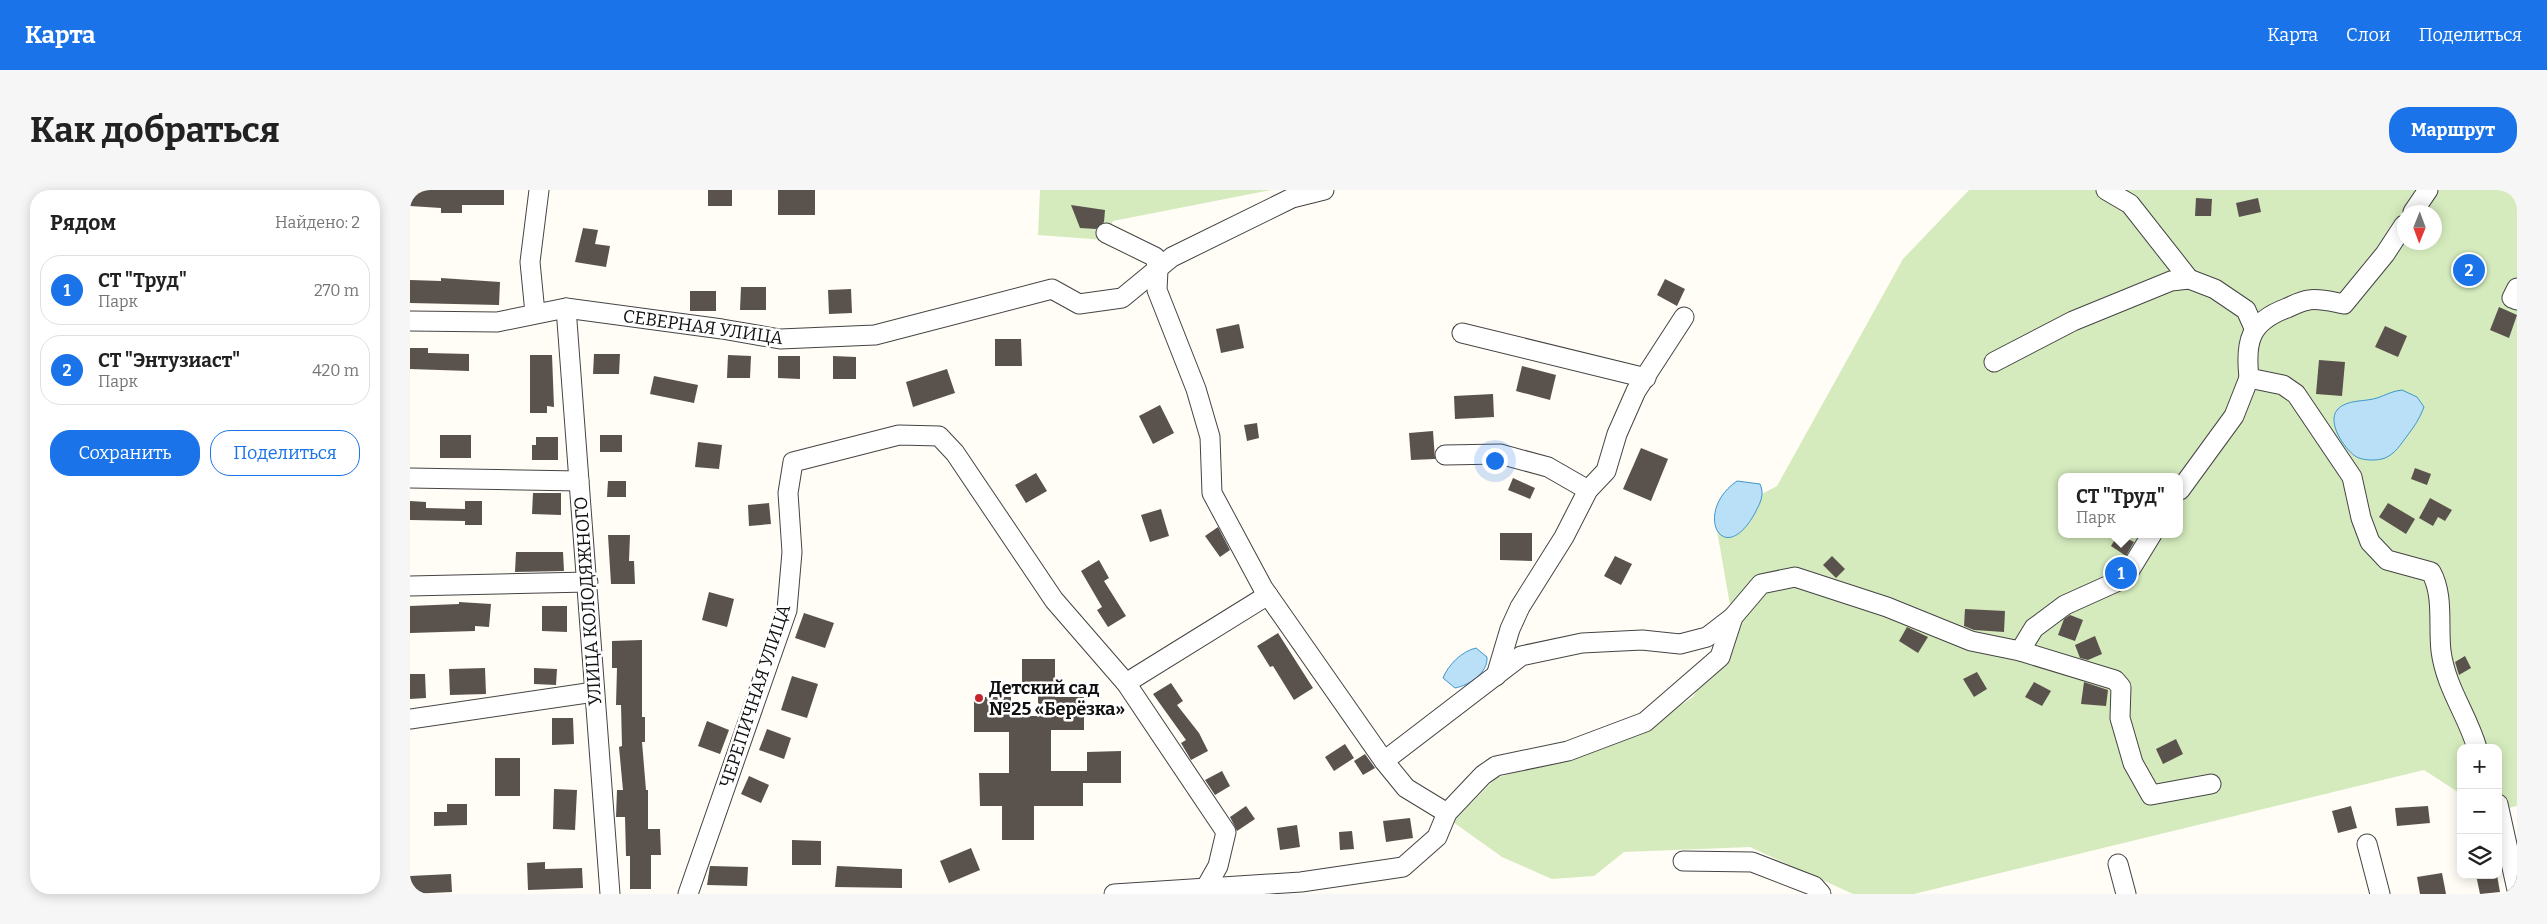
<!DOCTYPE html>
<html lang="ru">
<meta charset="utf-8">
<style>
body{margin:0;font-family:Bitter,serif;background:#f6f6f6;color:#222}
.controls{position:absolute;right:15px;bottom:15px;display:grid;overflow:hidden;border-radius:10px;box-shadow:0 2px 12px #0003}
.controls button{width:45px;height:45px;display:grid;place-items:center;padding:0;border:0;border-bottom:1px solid #e0e0e0;background:#fff;color:#222;font:25px sans-serif}
.compass{position:absolute;left:1987px;top:15px;width:45px;height:45px;border-radius:50%;background:#fff;box-shadow:0 2px 12px #0003;rotate:181deg}
.you{position:absolute;left:1084px;top:270px;width:18px;height:18px;margin:-12px;border:4px solid #fff;border-radius:50%;background:#1a73e8;box-shadow:0 0 0 8px #1a73e833}
.badge{display:grid;place-items:center;width:32px;height:32px;border-radius:50%;background:#1a73e8;color:#fff;font-size:16px;font-weight:700}
.pin{position:absolute;translate:-50% -50%;border:2px solid #fff;box-shadow:0 1px 5px #0006}
.popup{position:absolute;left:1648px;top:283px;width:125px;height:65px;box-sizing:border-box;display:grid;place-content:center;border-radius:10px;background:#fff;filter:drop-shadow(0 1px 4px #0005);font-size:16px;white-space:nowrap;color:#767676}
.popup b{font-size:19px;color:#222}
.popup::after{content:'';position:absolute;left:50%;top:100%;margin-left:-10px;border:10px solid transparent;border-top-color:#fff}
.list{margin:0;padding:0;list-style:none}
h2{display:flex;justify-content:space-between;align-items:center;height:65px;margin:0;padding:0 20px;font-size:21px}
h2 small{font-size:16px;font-weight:400;color:#767676}
.list li{display:grid;grid-template-columns:32px 1fr auto;gap:15px;align-items:center;box-sizing:border-box;height:70px;margin:0 10px 10px;padding:0 10px;border:1px solid #e0e0e0;border-radius:20px}
.list b{display:block;font-size:19px;white-space:nowrap}
.list p{margin:0;font-size:16px;white-space:nowrap;color:#767676}
.list em{font-size:16px;font-style:normal;color:#767676}
.actions{display:flex;gap:10px;padding:15px 20px}
.actions a{flex:1;padding:11px 0;border:1px solid #1a73e8;border-radius:20px;text-align:center;font-size:18px;color:#1a73e8}
.actions .main{background:#1a73e8;color:#fff}
.icon{flex:none;width:28px;height:28px;fill:none;stroke:currentColor;stroke-width:2;stroke-linecap:round;stroke-linejoin:round}
.map{position:relative;flex:none;width:2107px;height:704px;overflow:hidden;border-radius:20px}
header{display:flex;align-items:center;gap:30px;box-sizing:border-box;height:70px;padding:0 25px;background:#1a73e8;color:#fff}
header strong{font-size:24px}
nav{display:flex;gap:28px;margin-inline-start:auto;font-size:18px}
.intro{display:flex;align-items:center;justify-content:space-between;box-sizing:border-box;height:120px;padding:0 30px}
h1{margin:0;font-size:35px}
.button{padding:12px 22px;border-radius:20px;background:#1a73e8;color:#fff;font-size:18px;font-weight:700}
main{display:flex;gap:30px;padding:0 30px}
aside{flex:1;background:#fff;border-radius:20px;box-shadow:0 2px 12px #0003}
.map>svg:first-child{display:block}
</style>
<header>
<strong>Карта</strong>
<nav><a>Карта</a><a>Слои</a><a>Поделиться</a></nav>
</header>
<div class="intro"><h1>Как добраться</h1><a class="button">Маршрут</a></div>
<main>
<aside>
<h2>Рядом<small>Найдено: 2</small></h2>
<ul class="list">
<li><span class="badge">1</span><div><b>СТ &quot;Труд&quot;</b><p>Парк</p></div><em>270 m</em></li>
<li><span class="badge">2</span><div><b>СТ &quot;Энтузиаст&quot;</b><p>Парк</p></div><em>420 m</em></li>
</ul>
<div class="actions"><a class="main">Сохранить</a><a>Поделиться</a></div>
</aside>
<div class="map">
<svg width="2107" height="704" viewBox="0 0 2107 704">
<rect width="100%" height="100%" fill="#fffdf5"/>
<!-- green -->
<g fill="#d5ebbd" fill-rule="evenodd">
<path d="M630,0H861L703,31L695,50L628,45Z"/>
<path d="M1559,0H2107V616L2088,620V558H2051V604L2014,580L1504,704H1443L1340,657L1214,662L1184,686L1142,689L1092,667L1043,632L1086,588L1225,546L1283,507L1324,438L1305,329L1367,296L1493,69ZM1994,22H2024V52H1994ZM1652,287H1770V344H1652Z"/>
</g>
<!-- water -->
<g fill="#b9e0f7" stroke="#3f96cf">
<path d="M1992,200L2007,207L2014,217C2010,228 2004,237 1997,246C1991,254 1985,264 1975,268C1968,271 1952,271 1945,266C1934,258 1917,233 1927,220C1936,209 1955,212 1967,208C1976,205 1982,201 1992,200Z"/>
<path d="M1327,291L1350,294C1355,305 1350,313 1345,323C1313,381 1282,322 1327,291Z"/>
<path d="M1066,458L1077,467C1078,483 1060,495 1045,498L1033,488C1038,475 1052,461 1066,458Z"/>
</g>
<!-- building -->
<g fill="#5a524d">
<path d="M0,0H94V15H52V23H31V18L0,16Z"/>
<rect x="298" y="0" width="24" height="16"/>
<rect x="368" y="0" width="37" height="25"/>
<path d="M1786,8L1802,9L1801,26H1785Z"/>
<path d="M1848,8L1851,22L1829,27L1826,13Z"/>
<path d="M661,15L695,20L694,32L686,39L670,38Z"/>
<path d="M173,38L188,40L185,54L200,56L196,77L165,72Z"/>
<path d="M31,88L90,92L89,115L0,113V90L31,91Z"/>
<path d="M1255,89L1275,99L1267,116L1247,105Z"/>
<path d="M331,97H356V120H330Z"/>
<path d="M441,99L442,123L419,124L418,100Z"/>
<rect x="280" y="101" width="26" height="20"/>
<path d="M2089,117L2107,125L2099,148L2080,140Z"/>
<path d="M829,134L834,158L811,163L806,139Z"/>
<path d="M1975,136L1997,146L1988,167L1965,157Z"/>
<path d="M585,149H611L612,176H585Z"/>
<path d="M0,158H18V163L59,164V181L0,179Z"/>
<path d="M184,164H210L209,184H183Z"/>
<path d="M120,165H142L144,217L137,216V223H120Z"/>
<path d="M318,165L341,166L340,188H317Z"/>
<path d="M368,166H390V189L368,188Z"/>
<path d="M423,166L446,167V189H423Z"/>
<path d="M1909,170L1935,172L1932,206L1906,204Z"/>
<path d="M1112,176L1146,185L1140,210L1106,201Z"/>
<path d="M537,179L545,203L503,217L496,192Z"/>
<path d="M244,186L288,195L284,213L240,204Z"/>
<path d="M1083,204L1084,227L1045,229L1044,206Z"/>
<path d="M750,215L764,243L743,254L729,226Z"/>
<path d="M847,233L849,248L837,251L834,235Z"/>
<path d="M1023,241L1025,269L1001,270L999,243Z"/>
<rect x="30" y="245" width="31" height="23"/>
<rect x="190" y="245" width="22" height="17"/>
<path d="M126,247H148V270H122V255H126Z"/>
<path d="M288,252L312,255L309,279L285,277Z"/>
<path d="M1231,258L1258,269L1241,311L1213,299Z"/>
<path d="M2005,278L2021,284L2017,295L2001,289Z"/>
<path d="M626,283L637,301L616,313L605,295Z"/>
<path d="M1103,288L1125,298L1120,309L1098,300Z"/>
<path d="M198,291H216V307H197Z"/>
<path d="M123,303H151V325L122,324Z"/>
<path d="M2020,308L2042,320L2035,331L2028,327L2023,336L2009,328Z"/>
<path d="M0,311L16,312V318L55,319V311H72V335H55V331L0,330Z"/>
<path d="M359,313L361,334L339,336L338,315Z"/>
<path d="M1978,313L2005,329L1996,344L1969,327Z"/>
<path d="M751,319L759,346L740,352L731,325Z"/>
<path d="M808,337L820,360L810,367L795,346Z"/>
<path d="M1090,343H1122V371L1090,370Z"/>
<path d="M1708,344L1724,352L1716,366L1701,356Z"/>
<path d="M198,345H220L219,371H224L225,394H201Z"/>
<path d="M106,362H153L154,381L105,382Z"/>
<path d="M1205,366L1222,374L1211,395L1194,386Z"/>
<path d="M1422,366L1435,379L1426,388L1413,375Z"/>
<path d="M689,370L699,388L694,391L716,426L698,437L687,420L692,417L671,381Z"/>
<path d="M299,402L324,409L317,437L292,430Z"/>
<path d="M49,412L81,414L79,437L65,436V441L0,443V416L49,414Z"/>
<path d="M132,416H157V442L132,441Z"/>
<path d="M1555,419L1595,421L1594,442L1564,440L1554,436Z"/>
<path d="M394,423L424,433L415,458L385,448Z"/>
<path d="M1660,425L1673,430L1665,451L1648,445L1654,429Z"/>
<path d="M1497,437L1518,447L1508,463L1489,451Z"/>
<path d="M868,443L903,498L884,510L863,476L860,477L847,456Z"/>
<path d="M1685,446L1692,464L1678,470L1670,468L1665,455Z"/>
<path d="M232,450V527H235V552H232L236,600H238V639H250L251,665H241V699H220V666H216L215,627H206L207,600H213L209,557L212,556L211,515H206L207,478H202V451Z"/>
<path d="M2055,466L2061,478L2049,485L2045,472Z"/>
<path d="M612,469H645V507H674V540H641V581H677V562L711,561V593H673V616H624V650H592V616H570L569,583H599V542H564V507H601V526H628V502H612Z"/>
<path d="M75,478L76,504L40,505L39,479Z"/>
<path d="M124,478L147,479L146,495L124,494Z"/>
<path d="M1567,482L1577,499L1564,507L1553,489Z"/>
<path d="M0,484H15L16,508L0,509Z"/>
<path d="M382,486L408,494L397,528L371,520Z"/>
<path d="M1624,492L1641,501L1632,516L1615,507Z"/>
<path d="M1674,492L1698,500L1696,516L1671,514Z"/>
<path d="M761,493L773,511L767,515L789,543L798,561L781,570L771,553L776,550L743,504Z"/>
<path d="M142,528H163L164,554L142,555Z"/>
<path d="M297,531L319,540L310,564L288,556Z"/>
<path d="M357,539L381,548L374,569L349,560Z"/>
<path d="M1766,549L1773,564L1753,574L1746,559Z"/>
<path d="M935,554L944,568L924,581L915,567Z"/>
<path d="M955,564L965,578L953,585L944,571Z"/>
<rect x="85" y="568" width="25" height="38"/>
<path d="M812,581L820,596L805,605L795,590Z"/>
<path d="M339,586L359,595L351,613L331,604Z"/>
<path d="M144,599L167,600L165,640L143,639Z"/>
<path d="M37,614H57V635L24,636V622H37Z"/>
<path d="M836,616L845,629L827,641L820,627Z"/>
<path d="M1941,616L1947,638L1928,643L1922,621Z"/>
<path d="M2018,616L2020,633L1987,636L1985,618Z"/>
<path d="M1000,628L1003,648L976,652L973,631Z"/>
<path d="M887,635L890,657L870,660L867,638Z"/>
<path d="M942,641L944,659L930,660L929,642Z"/>
<path d="M382,650L411,651V675H382Z"/>
<path d="M561,658L570,680L539,693L530,671Z"/>
<path d="M135,672V679L172,678L173,698L118,700L117,673Z"/>
<path d="M300,676L338,677L337,696L297,695Z"/>
<path d="M427,676L492,679V698L425,697Z"/>
<path d="M2032,683L2036,704H2010L2007,687Z"/>
<path d="M41,684L42,702L0,704V686Z"/>
<path d="M2066,685H2087L2090,702L2070,704Z"/>
</g>
<g fill="none" stroke-linecap="round" stroke-linejoin="round">
<defs>
<g id="minor">
<path d="M1696,0L1720,14L1779,89"/>
<path d="M2003,22L2018,0"/>
<path d="M1994,35L1975,64L1934,114C1923,112 1909,108 1899,110C1891,111 1884,115 1877,118C1839,132 1835,152 1839,188L1873,195L1886,204L1942,287L1951,328L1960,352L1977,370L2021,382C2034,405 2028,435 2031,461C2036,498 2057,524 2067,558"/>
<path d="M696,43L745,67L748,80L747,100L786,199L800,247L802,303L853,398L974,571L996,598L1037,623"/>
<path d="M2107,98L2102,108L2107,110"/>
<path d="M156,118L200,704"/>
<path d="M125,123L120,72L129,0"/>
<path d="M0,131L87,132L156,118L312,139L370,149L465,145L642,99L669,114L712,108L762,67L882,8L914,0"/>
<path d="M1052,143L1236,188"/>
<path d="M1584,172L1663,131L1761,91L1779,89L1805,99L1836,120L1844,138"/>
<path d="M1035,265L1090,264L1138,277L1178,300"/>
<path d="M0,288L169,291"/>
<path d="M1770,300L1824,226L1839,188"/>
<path d="M0,396L178,392"/>
<path d="M1610,461L1705,490L1711,497L1710,528L1723,573L1741,605L1801,594"/>
<path d="M1086,486L1100,439L1110,417L1154,347L1178,300L1196,281L1207,244L1226,201L1274,127"/>
<path d="M716,493L858,405"/>
<path d="M0,529L184,502"/>
<path d="M974,571L1111,466L1172,453L1232,450L1270,454L1297,447L1323,427"/>
<path d="M2088,614L2107,700"/>
<path d="M1957,654L1970,704"/>
<path d="M1273,671L1342,672L1404,696L1411,704"/>
<path d="M1708,674L1716,704"/>
<path d="M278,704L377,420L382,362L378,303L383,272L489,245L529,246L545,263L644,410L716,493L816,642L808,676L795,699"/>
<path d="M704,704L891,692L993,677L1027,647L1037,623L1073,585L1086,576L1158,561L1235,532L1310,467L1323,427L1351,394L1385,387L1477,417L1561,451L1610,461L1624,438L1655,415L1715,388L1742,344"/>
</g>
</defs>
<!-- minor casing -->
<use href="#minor" stroke="#444" stroke-width="21"/>
<!-- minor -->
<use href="#minor" stroke="#fff" stroke-width="19"/>
</g>
<!-- markers -->
<circle fill="#c4262e" stroke="#fff" stroke-width="2" cx="569" cy="508" r="5"/>
<g text-anchor="middle" dominant-baseline="central" stroke-width="5" stroke-linejoin="round" paint-order="stroke">
<!-- street labels -->
<g font-size="18" fill="#111" stroke="#fff">
<text transform="translate(293 137) rotate(8)">СЕВЕРНАЯ УЛИЦА</text>
<text transform="translate(178 411) rotate(-94)">УЛИЦА КОЛОДЯЖНОГО</text>
<text transform="translate(345 506) rotate(-72)">ЧЕРЕПИЧНАЯ УЛИЦА</text>
</g>
<!-- poi labels -->
<g font-size="18" font-weight="bold" fill="#111" stroke="#fff" text-anchor="start">
<text x="579" y="498">Детский сад<tspan x="579" dy="21">№25 «Берёзка»</tspan></text>
</g>
</g>
</svg>
<div class="controls">
<button>+</button>
<button>−</button>
<button><svg class="icon" aria-label="layers" viewBox="0 0 24 24"><path d="M12 4l9 5-9 5-9-5zM3 14l9 5 9-5"/></svg></button>
</div>
<svg class="compass" viewBox="-18 -18 36 36"><path d="M0-13l5 13h-10z" fill="#e53935"/><path d="M0 13l5-13h-10z" fill="#767676"/></svg>
<div class="you"></div>
<div class="pin badge" style="left:1711px;top:383px">1</div>
<div class="popup"><b>СТ &quot;Труд&quot;</b>Парк</div>
<div class="pin badge" style="left:2059px;top:80px">2</div>
</div>
</main>
